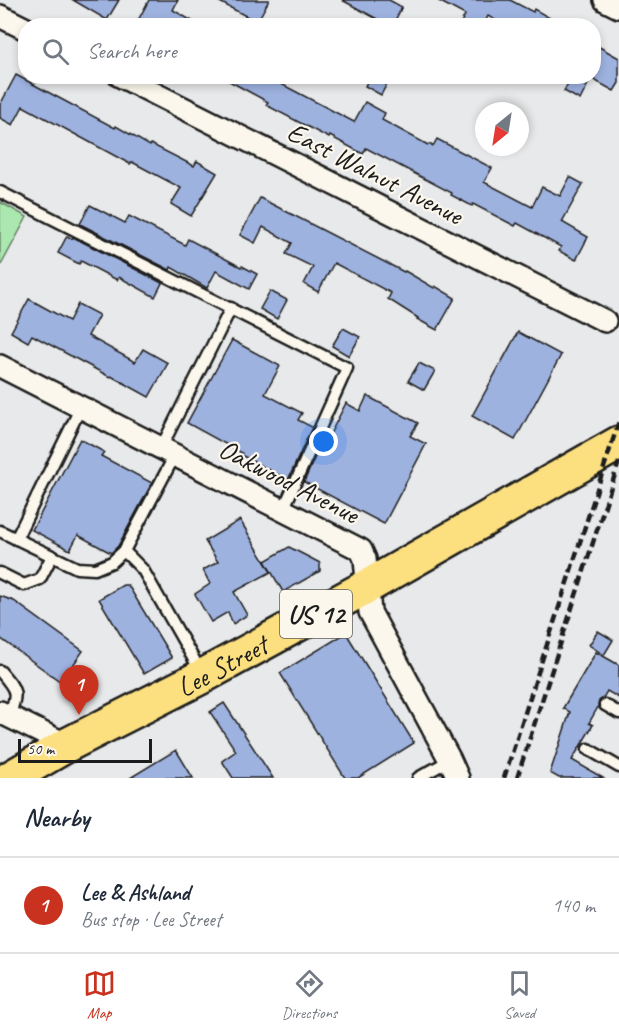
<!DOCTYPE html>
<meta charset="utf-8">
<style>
body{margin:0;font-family:Caveat,sans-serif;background:#f6f6f7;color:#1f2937}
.compass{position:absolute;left:475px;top:102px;width:54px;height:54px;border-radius:50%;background:#fff;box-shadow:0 3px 9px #0003;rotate:210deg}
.scale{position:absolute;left:18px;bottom:15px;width:134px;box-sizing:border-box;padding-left:6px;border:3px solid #1c1c1c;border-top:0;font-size:16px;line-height:21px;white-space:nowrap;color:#1c1c1c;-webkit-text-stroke:4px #fbf7ec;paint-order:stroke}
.you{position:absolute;left:324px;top:442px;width:21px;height:21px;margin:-15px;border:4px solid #fff;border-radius:50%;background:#1a73e8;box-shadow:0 0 0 9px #1a73e833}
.badge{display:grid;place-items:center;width:39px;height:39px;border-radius:50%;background:#c8321e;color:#fff;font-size:20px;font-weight:700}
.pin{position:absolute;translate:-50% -50px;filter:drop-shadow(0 2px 3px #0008)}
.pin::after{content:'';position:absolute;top:32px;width:21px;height:18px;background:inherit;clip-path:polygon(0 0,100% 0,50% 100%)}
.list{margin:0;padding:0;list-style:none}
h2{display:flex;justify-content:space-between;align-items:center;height:78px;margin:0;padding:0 24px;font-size:26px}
h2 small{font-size:20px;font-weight:400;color:#747a83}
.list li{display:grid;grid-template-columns:39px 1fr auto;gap:18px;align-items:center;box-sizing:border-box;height:96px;padding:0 24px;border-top:2px solid #e0e1e3}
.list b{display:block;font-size:22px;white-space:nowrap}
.list p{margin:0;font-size:20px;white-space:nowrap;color:#747a83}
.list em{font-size:20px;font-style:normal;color:#747a83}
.icon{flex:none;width:33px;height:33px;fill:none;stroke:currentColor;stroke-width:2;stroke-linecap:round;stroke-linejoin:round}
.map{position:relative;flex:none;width:619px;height:778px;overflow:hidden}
.search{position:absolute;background:#fff;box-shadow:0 3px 9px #0003;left:18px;right:18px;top:18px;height:66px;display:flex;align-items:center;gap:15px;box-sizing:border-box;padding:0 21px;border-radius:24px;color:#747a83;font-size:22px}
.sheet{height:174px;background:#fff}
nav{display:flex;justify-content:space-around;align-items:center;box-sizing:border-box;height:84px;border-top:2px solid #e0e1e3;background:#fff;font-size:16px;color:#747a83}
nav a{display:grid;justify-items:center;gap:3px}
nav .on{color:#c8321e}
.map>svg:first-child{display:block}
</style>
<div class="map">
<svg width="619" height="778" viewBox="0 0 619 778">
<rect width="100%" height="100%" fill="#e8e9ea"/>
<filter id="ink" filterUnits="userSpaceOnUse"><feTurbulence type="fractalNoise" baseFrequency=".0167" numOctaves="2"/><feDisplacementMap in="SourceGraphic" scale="12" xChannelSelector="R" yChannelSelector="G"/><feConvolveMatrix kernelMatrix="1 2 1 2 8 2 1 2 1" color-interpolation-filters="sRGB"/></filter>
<g filter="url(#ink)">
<!-- green -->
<path fill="#abe8af" stroke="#648266" stroke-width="1.5" d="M0,202L27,217L0,267Z"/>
<!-- building -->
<g fill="#9eb2e0" stroke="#1c1c1c" stroke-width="1.5">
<path d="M73,0H119L107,20Z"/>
<path d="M149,0H178L173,10L201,26H135Z"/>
<path d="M216,0H269L257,22Z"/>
<path d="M342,0H389L402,7L392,26H390Z"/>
<path d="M437,0H510L533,12L534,9L564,26H506L488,16L483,26H459L465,15Z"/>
<path d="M594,44L619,58V83L614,91L594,80Z"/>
<path d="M16,75L115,128L116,126L150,146L151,144L194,166L197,161L217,173L191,216L171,204L181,188L132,162L130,164L23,106L13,125L0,118V105Z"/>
<path d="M220,76H266L354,122L365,102L385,113L382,120L428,145L429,144L433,146L437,139L492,168L484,182L532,207L542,187L560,196L570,177L583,184L562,222L588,237L576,260L559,251L561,247L517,223L515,226L473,204L472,206L451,195L452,193L366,148L363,154L330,136L329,138L266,105L268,102Z"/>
<path d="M370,76H391L381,95L365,86Z"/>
<path d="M572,76H592L580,100L564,91Z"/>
<path d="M260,198L404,272L405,271L434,288L435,286L455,298L437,330L417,319L418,318L388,299L391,293L334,263L318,292L304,284L313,267L286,254L292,243L263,227L255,243L240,235Z"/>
<path d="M90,205L125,223L129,216L185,245L188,239L241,267L242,266L257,274L249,289L216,271L207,288L171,267L170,270L80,224Z"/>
<path d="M67,236L72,239L73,237L162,283L155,297L119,277L117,280L81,261L79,264L58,253Z"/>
<path d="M270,291L287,300L277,319L260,309Z"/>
<path d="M29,299L69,321L78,304L99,315L88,336L135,362L143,349L168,363L149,397L111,376L110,377L32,335L28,342L11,332Z"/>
<path d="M343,328L360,337L349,356L332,346Z"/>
<path d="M518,332L561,355L515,440L472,416Z"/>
<path d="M232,340L280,366L265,394L302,413L298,420L312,427L288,480L241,455L242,453L187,423Z"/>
<path d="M419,363L435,371L424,390L408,381Z"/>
<path d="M367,396L418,423L410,436L426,444L384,524L304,482L325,434L329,436L346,403L360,411Z"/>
<path d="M80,439L104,452L101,456L152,483L118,546L111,553L78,535L70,550L32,530Z"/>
<path d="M240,520L271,572L234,592L247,615L233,624L228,612L211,622L195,594L210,584L203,570L218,562L205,541Z"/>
<path d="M289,547L320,563V571L283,592L265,561Z"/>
<path d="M123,585H128L172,658L144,674L99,599Z"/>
<path d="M0,596L14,601L83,651L61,682L0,638Z"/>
<path d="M598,631L613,640L604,655L589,645Z"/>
<path d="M346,633L414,743L358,778H345L280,673Z"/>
<path d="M596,652L619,665V698L607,691L603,698L599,701L598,707L589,723L593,725L572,760L603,778H559L550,773L570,712L563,708Z"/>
<path d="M224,703L273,778H233L222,761L236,751L210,712Z"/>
<path d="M176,750L193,778H130Z"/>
</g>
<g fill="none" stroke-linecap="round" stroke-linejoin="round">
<defs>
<g id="service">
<path d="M0,192L347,368L283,510"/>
<path d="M161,448L231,308"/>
<path d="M0,531L77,568L95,569L112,562L124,551L175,455"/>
<path d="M16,539L81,407"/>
<path d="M124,551L143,570L201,672"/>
<path d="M0,573L24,585L40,579L52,556"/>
<path d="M0,671C16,690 19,692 9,716"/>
<path d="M605,705L619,713"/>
<path d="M588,749L619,767"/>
<path d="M418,778L450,760"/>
</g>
<g id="minor">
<path d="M605,0L619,7"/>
<path d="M0,16L26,29"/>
<path d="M120,76L605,321"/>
<path d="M0,366L361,550L365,559L370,612L450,760L458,778"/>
<path d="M0,712L67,745"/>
</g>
<g id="primary">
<path id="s1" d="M10,778L67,745L203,676L368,586L619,443"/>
</g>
</defs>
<!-- service casing -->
<use href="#service" stroke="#1c1c1c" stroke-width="15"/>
<!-- minor casing -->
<use href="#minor" stroke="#1c1c1c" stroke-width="26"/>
<!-- primary casing -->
<use href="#primary" stroke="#1c1c1c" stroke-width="38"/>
<!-- service -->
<use href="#service" stroke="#fbf7ec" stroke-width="10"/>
<!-- minor -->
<use href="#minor" stroke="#fbf7ec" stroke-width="21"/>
<!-- primary -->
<use href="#primary" stroke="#fce080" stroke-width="33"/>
<!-- rail -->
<g stroke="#1c1c1c" stroke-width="4.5" stroke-dasharray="9 4.5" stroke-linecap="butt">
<path d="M504,778L619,421"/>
<path d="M517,778L619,462"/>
</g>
</g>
</g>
<g text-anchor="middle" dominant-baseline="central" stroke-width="4.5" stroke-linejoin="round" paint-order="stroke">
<!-- shield labels -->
<rect fill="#fbf7ec" stroke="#5f5e5a" stroke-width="1.5" x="280" y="590" width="72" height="48" rx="4.5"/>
<g font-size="27" font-weight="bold" fill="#1c1c1c">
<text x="316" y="614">US 12</text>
</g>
<!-- street labels -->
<g font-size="28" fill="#1c1c1c" stroke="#fbf7ec">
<text transform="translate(375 173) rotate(27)">East Walnut Avenue</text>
<text transform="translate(289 481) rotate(27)">Oakwood Avenue</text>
<text stroke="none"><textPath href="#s1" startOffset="240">Lee Street</textPath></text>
</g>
</g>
</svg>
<svg class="compass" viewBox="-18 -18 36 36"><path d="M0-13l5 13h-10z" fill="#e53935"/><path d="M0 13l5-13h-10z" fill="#747a83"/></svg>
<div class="scale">50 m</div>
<div class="you"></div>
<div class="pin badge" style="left:79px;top:715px">1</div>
<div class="search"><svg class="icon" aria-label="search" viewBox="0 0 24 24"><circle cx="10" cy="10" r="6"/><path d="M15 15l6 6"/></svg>Search here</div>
</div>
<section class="sheet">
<h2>Nearby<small></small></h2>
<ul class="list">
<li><span class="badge">1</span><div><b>Lee &amp; Ashland</b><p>Bus stop · Lee Street</p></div><em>140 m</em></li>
</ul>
</section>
<nav>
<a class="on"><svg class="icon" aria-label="map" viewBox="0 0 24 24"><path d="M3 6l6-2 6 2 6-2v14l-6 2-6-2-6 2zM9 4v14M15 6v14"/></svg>Map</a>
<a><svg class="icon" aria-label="directions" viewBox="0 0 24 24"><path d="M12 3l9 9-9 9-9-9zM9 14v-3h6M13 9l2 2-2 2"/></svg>Directions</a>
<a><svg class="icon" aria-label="saved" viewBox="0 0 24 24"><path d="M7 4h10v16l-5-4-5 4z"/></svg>Saved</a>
</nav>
